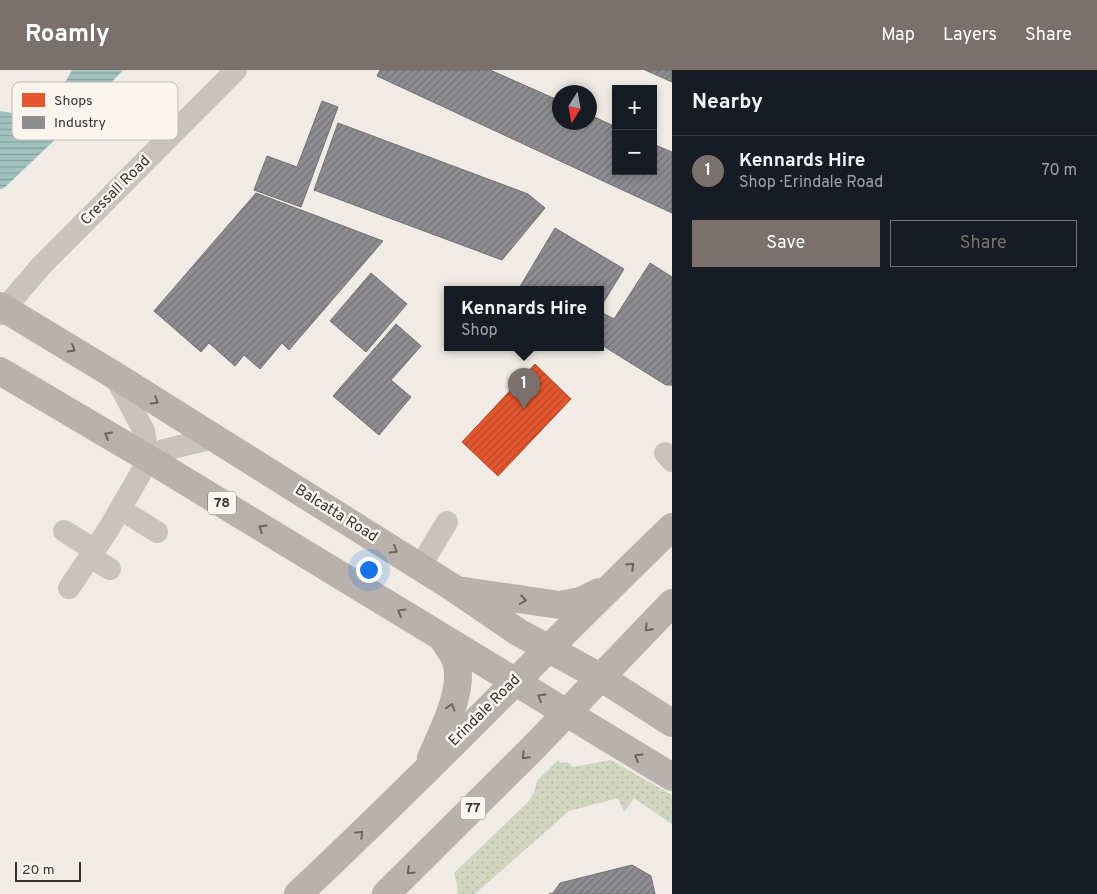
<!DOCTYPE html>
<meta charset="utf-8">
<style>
body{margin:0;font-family:Overpass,sans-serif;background:#242831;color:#f1f3f6}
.controls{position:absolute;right:15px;top:15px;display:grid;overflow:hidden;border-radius:0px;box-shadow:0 2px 8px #0003}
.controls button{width:45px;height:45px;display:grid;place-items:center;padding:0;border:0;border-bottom:1px solid #363941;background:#171b24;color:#f1f3f6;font:25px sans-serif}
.compass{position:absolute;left:552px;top:15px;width:45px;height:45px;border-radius:50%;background:#171b24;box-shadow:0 2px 8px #0003;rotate:191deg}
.scale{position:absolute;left:15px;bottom:12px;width:66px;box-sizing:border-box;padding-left:5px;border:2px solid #3b302b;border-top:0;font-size:14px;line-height:18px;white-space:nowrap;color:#3b302b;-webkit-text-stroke:4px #fbf5ee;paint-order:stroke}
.you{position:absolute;left:368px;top:499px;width:18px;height:18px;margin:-12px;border:4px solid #fff;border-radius:50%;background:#1a73e8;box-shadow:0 0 0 8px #1a73e833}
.badge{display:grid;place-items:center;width:32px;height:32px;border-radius:50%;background:#7a716c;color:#fff;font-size:16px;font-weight:700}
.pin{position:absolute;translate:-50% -41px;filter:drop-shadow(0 1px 2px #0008)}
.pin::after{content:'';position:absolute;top:26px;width:18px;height:15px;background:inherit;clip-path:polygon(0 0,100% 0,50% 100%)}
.popup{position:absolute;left:444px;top:216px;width:160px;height:65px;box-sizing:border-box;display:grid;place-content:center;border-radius:0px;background:#171b24;filter:drop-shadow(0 1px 4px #0005);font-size:16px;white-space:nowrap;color:#9ea1a6}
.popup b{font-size:19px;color:#f1f3f6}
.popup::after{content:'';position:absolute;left:50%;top:100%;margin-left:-10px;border:10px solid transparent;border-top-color:#171b24}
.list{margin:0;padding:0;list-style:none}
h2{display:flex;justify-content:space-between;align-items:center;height:65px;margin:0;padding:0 20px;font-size:21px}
h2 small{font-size:16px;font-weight:400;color:#9ea1a6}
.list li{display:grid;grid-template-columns:32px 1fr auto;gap:15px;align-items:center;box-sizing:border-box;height:70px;padding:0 20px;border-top:1px solid #363941}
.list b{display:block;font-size:19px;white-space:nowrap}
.list p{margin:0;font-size:16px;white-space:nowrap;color:#9ea1a6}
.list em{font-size:16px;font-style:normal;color:#9ea1a6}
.actions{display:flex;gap:10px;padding:15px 20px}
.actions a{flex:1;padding:11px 0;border:1px solid #7a716c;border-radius:0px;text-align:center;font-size:18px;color:#7a716c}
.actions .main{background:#7a716c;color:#fff}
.map{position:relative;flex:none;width:672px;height:824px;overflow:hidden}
header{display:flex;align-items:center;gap:30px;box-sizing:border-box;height:70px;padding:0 25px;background:#7a716c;color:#fff}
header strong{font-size:24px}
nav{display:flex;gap:28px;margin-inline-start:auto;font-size:18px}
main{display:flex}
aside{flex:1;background:#171b24}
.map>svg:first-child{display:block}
</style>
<header>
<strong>Roamly</strong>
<nav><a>Map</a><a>Layers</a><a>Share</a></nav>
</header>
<main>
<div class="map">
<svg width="672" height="824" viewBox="0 0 672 824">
<defs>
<pattern id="grass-dots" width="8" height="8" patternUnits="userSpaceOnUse" patternTransform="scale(1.25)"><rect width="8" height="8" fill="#d1d6bf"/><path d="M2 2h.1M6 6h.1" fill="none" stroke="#b4b8a4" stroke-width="1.8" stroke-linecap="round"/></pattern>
<pattern id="water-rules" width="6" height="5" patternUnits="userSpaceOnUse" patternTransform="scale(1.25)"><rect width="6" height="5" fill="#a1c2c1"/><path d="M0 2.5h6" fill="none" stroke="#849e9d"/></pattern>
<pattern id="shops-hatch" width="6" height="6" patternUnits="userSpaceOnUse" patternTransform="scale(1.25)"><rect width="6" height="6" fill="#e4572e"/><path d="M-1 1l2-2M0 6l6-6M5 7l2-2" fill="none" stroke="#ba4827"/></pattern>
<pattern id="industry-hatch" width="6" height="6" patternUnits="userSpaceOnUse" patternTransform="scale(1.25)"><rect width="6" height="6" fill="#8d8d92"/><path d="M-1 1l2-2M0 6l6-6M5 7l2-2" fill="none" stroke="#747477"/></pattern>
</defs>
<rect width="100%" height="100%" fill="#f0ebe5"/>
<!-- grass -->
<path fill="url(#grass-dots)" d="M558,690L561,693L567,692L573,697L611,690L672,725V754L634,728L624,742L618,728L569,741L475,824H457L458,818L454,803L529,731L534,722L537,711Z"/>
<!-- water -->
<path fill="url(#water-rules)" d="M72,0H123L79,47L4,118L0,119V41L25,45L54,32Z"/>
<!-- shops -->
<path fill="url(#shops-hatch)" stroke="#b14b2d" d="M535,294L571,329L498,406L462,372Z"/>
<!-- industry -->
<g fill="url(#industry-hatch)" stroke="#747173">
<path d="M380,0H490L560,31V52H590V45L616,57V101H653V74L672,82V143L377,6Z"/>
<path d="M645,0H672V12Z"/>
<path d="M322,31L338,37L301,137L254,120L267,86L297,97Z"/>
<path d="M338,53L528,124L545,138L502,190L314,120Z"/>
<path d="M256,123L383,171L289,280L282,273L260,299L244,285L235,296L209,273L201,282L154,241Z"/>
<path d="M555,158L624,199L600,238V220H518Z"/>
<path d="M650,193L672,207V315H666L600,274V247L603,243L614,249Z"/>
<path d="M371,203L407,234L366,282L330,251Z"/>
<path d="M396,254L421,276L391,310L411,327L379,365L333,326Z"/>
<path d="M632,795L651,806L655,824H549L553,823L560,813Z"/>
</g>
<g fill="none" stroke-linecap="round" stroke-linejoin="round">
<!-- minor -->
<g stroke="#c9c3be" stroke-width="22">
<path d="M0,244L41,196L236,0"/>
<path d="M114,305L144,361L149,389"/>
<path d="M665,383L672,391"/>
<path d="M120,439L157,462"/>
<path d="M64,461L95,480"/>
<path d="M90,487L110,499"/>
<path d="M420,497L447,452"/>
<path d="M69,518L108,460L149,389L164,380L214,368"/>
</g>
<!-- major -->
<g stroke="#b8b1ad" stroke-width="28">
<path d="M0,236L114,305L452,517L518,562L600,607L672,653"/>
<path d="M0,301L149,389L672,707"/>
<path d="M464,521L559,535L581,531L599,522"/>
<path d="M431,688C442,662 465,620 456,591C453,583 447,575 442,568"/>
<path d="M298,824C426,705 546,578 672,457"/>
<path d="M386,824L532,679L672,533"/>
</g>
</g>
<!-- one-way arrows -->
<defs><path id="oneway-chevron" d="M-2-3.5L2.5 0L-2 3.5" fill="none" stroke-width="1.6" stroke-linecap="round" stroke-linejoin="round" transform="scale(1.25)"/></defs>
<g stroke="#6d645f">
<use href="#oneway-chevron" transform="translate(72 279) rotate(31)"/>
<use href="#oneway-chevron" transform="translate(155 331) rotate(32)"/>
<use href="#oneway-chevron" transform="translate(108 365) rotate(-149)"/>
<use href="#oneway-chevron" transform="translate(262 458) rotate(-149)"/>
<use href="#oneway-chevron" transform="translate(394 480) rotate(32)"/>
<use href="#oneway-chevron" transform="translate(631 496) rotate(-44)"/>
<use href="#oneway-chevron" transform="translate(523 530) rotate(9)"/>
<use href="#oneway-chevron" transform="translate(401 542) rotate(-149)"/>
<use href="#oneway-chevron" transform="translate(648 558) rotate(134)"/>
<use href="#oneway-chevron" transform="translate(541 627) rotate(-149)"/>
<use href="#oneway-chevron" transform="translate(451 637) rotate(-74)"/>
<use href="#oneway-chevron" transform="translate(525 686) rotate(135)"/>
<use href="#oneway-chevron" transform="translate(638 687) rotate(-148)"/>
<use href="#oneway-chevron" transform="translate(360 764) rotate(-45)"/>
<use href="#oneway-chevron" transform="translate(410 801) rotate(136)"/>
</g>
<g text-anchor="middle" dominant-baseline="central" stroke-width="5" stroke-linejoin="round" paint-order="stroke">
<!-- shield labels -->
<g fill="#fbf5ee" stroke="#756b66" stroke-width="1">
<rect x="208" y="421.5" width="28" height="23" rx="4"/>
<rect x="460.5" y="726.5" width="25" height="23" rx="4"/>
</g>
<g font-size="14" font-weight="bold" fill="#3b302b">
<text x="222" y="433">78</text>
<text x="473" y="738">77</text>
</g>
<!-- street labels -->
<g font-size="15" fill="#3b302b" stroke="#fbf5ee">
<text transform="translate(116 121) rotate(-45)">Cressall Road</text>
<text transform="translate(336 444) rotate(32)">Balcatta Road</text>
<text transform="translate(485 641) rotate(-45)">Erindale Road</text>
</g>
</g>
<!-- legend -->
<rect x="12" y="12" width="166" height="58" rx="8" fill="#fbf5ee" stroke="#c1bab4" stroke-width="1"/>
<rect x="22" y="23" width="23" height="14" fill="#e4572e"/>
<rect x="22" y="46" width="23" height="13" fill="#8d8d92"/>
<g font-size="14" fill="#3b302b">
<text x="54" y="35">Shops</text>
<text x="54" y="57">Industry</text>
</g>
</svg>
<div class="controls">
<button>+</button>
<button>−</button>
</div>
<svg class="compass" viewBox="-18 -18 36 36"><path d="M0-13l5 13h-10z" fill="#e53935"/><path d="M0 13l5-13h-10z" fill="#9ea1a6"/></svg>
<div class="scale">20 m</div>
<div class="you"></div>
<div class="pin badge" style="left:524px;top:339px">1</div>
<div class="popup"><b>Kennards Hire</b>Shop</div>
</div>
<aside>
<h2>Nearby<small></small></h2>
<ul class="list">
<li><span class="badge">1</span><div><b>Kennards Hire</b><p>Shop · Erindale Road</p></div><em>70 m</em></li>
</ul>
<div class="actions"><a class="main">Save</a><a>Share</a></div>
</aside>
</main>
